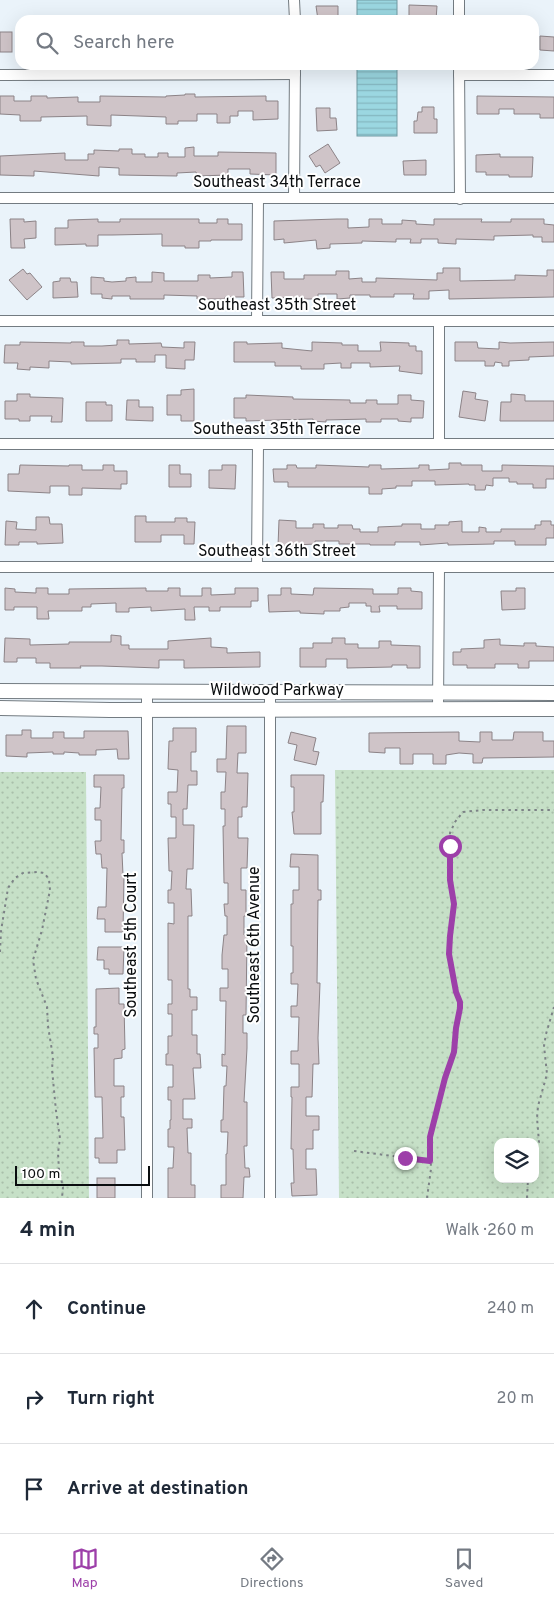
<!DOCTYPE html>
<meta charset="utf-8">
<style>
body{margin:0;font-family:Overpass,sans-serif;background:#f6f6f7;color:#1f2937}
.controls{position:absolute;right:15px;bottom:15px;display:grid;overflow:hidden;border-radius:10px;box-shadow:0 5px 20px #0002}
.controls button{width:45px;height:45px;display:grid;place-items:center;padding:0;border:0;border-bottom:1px solid #e0e1e3;background:#fff;color:#1f2937;font:25px sans-serif}
.scale{position:absolute;left:15px;bottom:12px;width:135px;box-sizing:border-box;padding-left:5px;border:2px solid #0a0d0f;border-top:0;font-size:14px;line-height:18px;white-space:nowrap;color:#0a0d0f;-webkit-text-stroke:4px #fff;paint-order:stroke}
.stop{position:absolute;width:15px;height:15px;margin:-11px;border:4px solid #9d3fa9;border-radius:50%;background:#fff}
.stop.end{background:#9d3fa9;border-color:#fff;box-shadow:0 1px 5px #0008}
.list{margin:0;padding:0;list-style:none}
h2{display:flex;justify-content:space-between;align-items:center;height:65px;margin:0;padding:0 20px;font-size:21px}
h2 small{font-size:16px;font-weight:400;color:#747a83}
.list li{display:grid;grid-template-columns:32px 1fr auto;gap:15px;align-items:center;box-sizing:border-box;height:90px;padding:0 20px;border-top:1px solid #e0e1e3}
.list b{display:block;font-size:19px;white-space:nowrap}
.list em{font-size:16px;font-style:normal;color:#747a83}
.icon{flex:none;width:28px;height:28px;fill:none;stroke:currentColor;stroke-width:2;stroke-linecap:round;stroke-linejoin:round}
.map{position:relative;flex:none;width:554px;height:1198px;overflow:hidden}
.search{position:absolute;background:#fff;box-shadow:0 5px 20px #0002;left:15px;right:15px;top:15px;height:55px;display:flex;align-items:center;gap:12px;box-sizing:border-box;padding:0 18px;border-radius:15px;color:#747a83;font-size:19px}
.sheet{height:335px;background:#fff}
nav{display:flex;justify-content:space-around;align-items:center;box-sizing:border-box;height:70px;border-top:1px solid #e0e1e3;background:#fff;font-size:14px;color:#747a83}
nav a{display:grid;justify-items:center;gap:2px}
nav .on{color:#9d3fa9}
.map>svg:first-child{display:block}
</style>
<div class="map">
<svg width="554" height="1198" viewBox="0 0 554 1198">
<defs>
<pattern id="grass-dots" width="8" height="8" patternUnits="userSpaceOnUse" patternTransform="scale(1.25)"><rect width="8" height="8" fill="#c6e0c7"/><path d="M2 2h.1M6 6h.1" fill="none" stroke="#a9bfaa" stroke-width="1.8" stroke-linecap="round"/></pattern>
<pattern id="water-rules" width="6" height="5" patternUnits="userSpaceOnUse" patternTransform="scale(1.25)"><rect width="6" height="5" fill="#9bd7e1"/><path d="M0 2.5h6" fill="none" stroke="#84b7c0"/></pattern>
</defs>
<rect width="100%" height="100%" fill="#eaf3fa"/>
<!-- grass -->
<g fill="url(#grass-dots)" fill-rule="evenodd">
<path d="M554,770V1198H339L335,770ZM498,1142H535V1179H498Z"/>
<path d="M0,772H86L89,1198H0Z"/>
</g>
<!-- water -->
<g fill="url(#water-rules)" stroke="#709aa2">
<rect x="357" y="0" width="40" height="20"/>
<rect x="357" y="65" width="40" height="71"/>
</g>
<!-- building -->
<g fill="#cfc4c8" stroke="#8c8387">
<path d="M409,5L437,6L436,20H417V17H409Z"/>
<path d="M316,6H338V20H318Z"/>
<rect x="0" y="32" width="12" height="20"/>
<path d="M540,36L554,37V51L540,50Z"/>
<path d="M185,94H195V97L266,96V101H278V119L253,120V111H238V116H230V123H217V114H197V121H178V124H166V117L111,115V126L87,125V116L41,117V121H20V115L0,114V96H14V101H31V96H47V98L78,97V102H100V96L166,97V96L185,95Z"/>
<path d="M477,96L554,97V118H540V114H514V109H499V114H477Z"/>
<path d="M422,107H434V119H437V133H414V121H417L418,112H422Z"/>
<path d="M316,108H330V118H336L337,130L317,131Z"/>
<path d="M328,144L340,163L325,173L320,165L316,167L309,156Z"/>
<path d="M194,147V156H218V152L276,153V175L250,174V169H228V175L197,176L196,172L177,173V176L119,175V168L99,167V176L34,171V176L0,175V156L65,153V160H88V154H94V150L119,151V149H132V154H145V157H158V153H168V157H185V148Z"/>
<path d="M500,154V157H533L532,177H509V175H486V172H476V155Z"/>
<path d="M426,160V175H404L403,161Z"/>
<path d="M10,219H24V222L36,221V238L24,239L25,248H11Z"/>
<path d="M98,219V222H120V219H199V223H217V219H228V224H242V240H211V241H199V248H185V246H162V234L112,235H98V246H86V244L55,245V228H68V220Z"/>
<path d="M337,219H348V228L369,227V219H382V224H402V220L416,221V224L434,225V219H482L481,222H511V219H544V224L554,225V242H542V237H533V235L494,236V240L456,239V244L438,243V239H421V243H410L411,239H396V242L362,241V243L330,244V248L317,249L316,240L284,243V239L274,240V221Z"/>
<path d="M443,268H460V281L515,280V275L547,276V270H554V297L449,299V290L429,291V299H413L414,294H394V297H370V295H350V298L337,299V294H318V299H304V297L272,298L271,272H284V279H304V275H336V271H349V279L362,278V282H376V278L437,280V273H443Z"/>
<path d="M23,269L27,274L30,273L42,287L27,300L9,280Z"/>
<path d="M152,272L164,273V281H198V275H210V278L232,277V272H243L244,297H225V299H197V296L164,295V299H130V296H112V299L102,298V294H91V277L104,278V281L112,282L126,281V278L136,277V282H152Z"/>
<path d="M60,278H70L71,282H77L78,297L53,298V282L60,281Z"/>
<path d="M117,340H129V344L161,343L162,347L184,348V342H195L194,360H185V369L166,368V355H155V362H136V359H121V363L71,364V362L49,361V368L30,367V370L17,369L18,363H4L5,345H20V342L71,343V342H84V346H102L117,345Z"/>
<path d="M234,342H247V344L282,343V348L312,351V342L342,343V345H358V351H381L380,342L409,343V346H416V351H422V374L399,371L400,366L370,367V363H351V368H341V363L324,364V369H301V366H275V362H234Z"/>
<path d="M455,342H477L478,348L499,349V342L510,343L554,342V356L529,357V360L509,361V366H502V363L495,362L494,366H485V361H455Z"/>
<path d="M194,389V421H181V415H167V395H181V390Z"/>
<path d="M463,391L476,393L475,399L488,401L485,421L459,417Z"/>
<path d="M17,394H30V397L63,398L62,422H51L52,416H30V421H19V419H5V401H17Z"/>
<path d="M511,394L525,395V401H554V421H500L501,402H511Z"/>
<path d="M246,395L293,397V399L350,400V403H366V400H377V404H398V395H411V400L424,401L423,418H411V422L398,421V419H381V422H366V419L326,420V422L313,421V419L246,421V418H234V398H246Z"/>
<path d="M127,400H139V407H153V421L126,420Z"/>
<path d="M86,402H106V405H112V421H86Z"/>
<path d="M449,463H461V465H482V471H502V465L554,466V479H546V488H533V484H517V482H509V478H493V486L486,485L485,490H475V485H469V484L435,485V481H412V486H396V488L382,489V494H369V487H288V482H274L273,469H287V465H296L297,468H316V465L369,467V465H381V469L419,468V465H429V470L449,469Z"/>
<path d="M20,465L69,466V465H82V470H103V465H114V471H127V484H121V489L82,488V495H69V486H50V493L8,491V474H19Z"/>
<path d="M169,465H180V474H191V487H169Z"/>
<path d="M222,465H236L235,489L209,488V470H222Z"/>
<path d="M135,516H146V522H175V518H187V522H195L194,544H184V535H161V542H135Z"/>
<path d="M36,517H49L50,524H62L63,543L37,544V542H19V545H5L6,521L17,522L16,529L36,530Z"/>
<path d="M279,520L296,521V528H313V524H324V528H338V525H352L353,529H360V532H378V527L402,526V524H421V529H435V525H449V522L462,521V532H479V527L486,528V532H501V529H535V525H541V521H551V525H554V538H546V545H515V541H494V544L448,545V543L420,545V542H395V545H370V544H339V541H315V544L296,545V546H278Z"/>
<path d="M5,588L15,589V592L36,593V588H48V594H69V589L146,588V591H168V588H180V596H202V588H211V595L235,594V588H258V601H251V607H220V611H209V607H194L195,620H185V609L151,611V607L129,608V612H116V603L91,604V607H82V611H48L49,619H37V607H14V610H5Z"/>
<path d="M281,588H291V594L313,595L314,588L373,589V594H398V588H411V591L422,592V609H397V606H379L380,612H371V606H366V603H349V607L340,608V611H324V614L300,613V611L269,612L268,595H281Z"/>
<path d="M516,588H525V609L502,610L501,591H516Z"/>
<path d="M111,635L121,636V645H129V649H168V641L211,638V647L227,648V653L260,652V667L184,668V660H159V668L102,666H80L81,668H50V663H36V658H17V662H4L5,638L30,639V645L69,644V642H111Z"/>
<path d="M332,638H345V644H358V648H379V641H391V645L420,646V668H407V665H392V667L347,668V659H326V667H300V648H313V643H332Z"/>
<path d="M500,639V645L524,646V643H536V646L554,647V661H529V668H518V664H495V668H467V665H453V652H461V649L484,648V640Z"/>
<path d="M227,726H246V753H238L237,773H248L247,807H242V817H238V838H248L247,868H241V890H246V916H244V935H247L246,1015H243V1033H247V1048L244,1102H247V1146H244L245,1168H249L250,1177H244L243,1198H221V1185H226V1154H227L228,1132H221V1120H223L224,1086H226L227,1066H222V1054L225,1055L226,1001H220V988H228V969H222V955L224,935H227V916H225L224,904H228V883H224L223,826H225V809H221V792H225L226,772H217V759H226Z"/>
<path d="M173,728H196V752H191V771H197V785H188L187,809H183V825H194L193,869H187L186,889H191L192,916H188V989H190V997H197V1010H192V1035H197V1054H200L201,1068H193L195,1099H183V1119H192V1128H187L188,1153H191V1185H195V1198H168V1168H173L174,1147H168V1129H170V1120H171V1100H168V1087H173V1065H166V1054H168V1036H172V1014H168V1004H172V980H168V923L174,924V903H168V890H171L172,871H169L168,838H176V817H171V804H168V792H177L178,770L168,769L169,741H173Z"/>
<path d="M22,730H31V738H53V732H64V738H84V731H128L129,759H118L117,749L96,750V755H79V753L64,752V754H53V752L27,753V757L6,756V735H22Z"/>
<path d="M291,732L316,738L313,751L319,752L316,765L294,760L297,745L288,743Z"/>
<path d="M459,732V741L480,742V732H492V740H513L514,732H543V741H554V757L483,758L482,763H473V754L459,753L446,755V764H433V754H413V764H400V748H385V753L369,752V733Z"/>
<path d="M94,775H124V788H122L121,840H124V853H122L123,875H124L123,932H105V919H97L98,907H106L107,868H102L101,854H96L95,841H101V820H95V808H100L101,787H94Z"/>
<path d="M291,775H324L323,802H321V834H294L292,812H294V787H291Z"/>
<path d="M291,854L318,855V890H321V900H318L317,983H320L318,1038L319,1064H313L312,1097H306V1116H319V1130H313V1149H306V1169H316L317,1195L292,1196L291,1183H294L293,1149H291L292,1097H291V1087H299V1064H291V1051H298L299,1017H291V1006H297L298,984H291V973H293V946H291V904H293V890H299V867H290Z"/>
<path d="M98,947H124L123,974H109V969H104V960H97Z"/>
<path d="M119,988V1004H124L125,1049L122,1050V1058L114,1059V1086H124V1097H121V1117H124L125,1150H117V1163H99V1158H95V1138H103L102,1097H95L94,1048H98V1034H94V1027H96V989Z"/>
<rect x="97" y="1178" width="18" height="20"/>
</g>
<g fill="none" stroke-linecap="round" stroke-linejoin="round">
<defs>
<g id="street">
<path d="M294,0L295,20"/>
<path d="M459,20V0"/>
<path d="M459,65L460,199"/>
<path d="M0,75L295,74"/>
<path d="M459,75H554"/>
<path d="M0,198H554"/>
<path d="M294,198L295,65"/>
<path d="M0,321H554"/>
<path d="M257,321L258,198"/>
<path d="M0,444H554"/>
<path d="M439,444V322"/>
<path d="M0,567H554"/>
<path d="M257,567L258,444"/>
<path d="M270,693V1198"/>
<path d="M438,709L439,567"/>
<path d="M147,1198V692"/>
</g>
<g id="secondary">
<path d="M0,691L554,693"/>
<path d="M0,708L110,710L554,709"/>
</g>
</defs>
<!-- street casing -->
<use href="#street" stroke="#737b81" stroke-width="12"/>
<!-- secondary casing -->
<use href="#secondary" stroke="#737b81" stroke-width="16"/>
<!-- path -->
<g stroke="#7c8286" stroke-width="2" stroke-dasharray="2.5 4" stroke-linecap="butt">
<path d="M0,952L1,931L8,888L15,878L23,873L37,872L44,873L49,879L50,890L42,930L33,960L36,979L47,1007L48,1026L53,1057L52,1069L56,1111L60,1138L58,1153L59,1170L63,1187L62,1198"/>
<path d="M535,1148L539,1142L537,1118L538,1106L547,1074L544,1046L546,1034L554,1007"/>
<path d="M354,1151L431,1161"/>
<path d="M427,1198L431,1169L430,1137L445,1078L454,1051L455,1028L460,1009V1002L455,992L449,953V936L454,904L450,880V833L455,822L463,812L483,810H554"/>
<path d="M527,1198L528,1179"/>
</g>
<!-- street -->
<use href="#street" stroke="#fff" stroke-width="10"/>
<!-- secondary -->
<use href="#secondary" stroke="#fff" stroke-width="14"/>
</g>
<g fill="none" stroke-linecap="round" stroke-linejoin="round">
<!-- route -->
<path stroke="#9d3fa9" stroke-width="6" d="M405,1158L430,1161V1137L445,1078L454,1052L456,1028L460,1008V1002L456,992L449,954L450,936L454,904L450,880V846"/>
</g>
<g text-anchor="middle" dominant-baseline="central" stroke-width="4" stroke-linejoin="round" paint-order="stroke">
<!-- street labels -->
<g font-size="16" fill="#0a0d0f" stroke="#fff">
<text x="277" y="183">Southeast 34th Terrace</text>
<text x="277" y="306">Southeast 35th Street</text>
<text x="277" y="430">Southeast 35th Terrace</text>
<text x="277" y="552">Southeast 36th Street</text>
<text x="277" y="691">Wildwood Parkway</text>
<text transform="translate(132 945) rotate(-90)">Southeast 5th Court</text>
<text transform="translate(255 945) rotate(-90)">Southeast 6th Avenue</text>
</g>
</g>
</svg>
<div class="controls">
<button><svg class="icon" aria-label="layers" viewBox="0 0 24 24"><path d="M12 4l9 5-9 5-9-5zM3 14l9 5 9-5"/></svg></button>
</div>
<div class="scale">100 m</div>
<div class="stop" style="left:450px;top:846px"></div>
<div class="stop end" style="left:405px;top:1158px"></div>
<div class="search"><svg class="icon" aria-label="search" viewBox="0 0 24 24"><circle cx="10" cy="10" r="6"/><path d="M15 15l6 6"/></svg>Search here</div>
</div>
<section class="sheet">
<h2>4 min<small>Walk · 260 m</small></h2>
<ul class="list">
<li><svg class="icon" aria-label="ahead" viewBox="0 0 24 24"><path d="M12 20V5M6 11l6-6 6 6"/></svg><div><b>Continue</b></div><em>240 m</em></li>
<li><svg class="icon" aria-label="right" viewBox="0 0 24 24"><path d="M7 20v-9h11M14 6l5 5-5 5"/></svg><div><b>Turn right</b></div><em>20 m</em></li>
<li><svg class="icon" aria-label="arrive" viewBox="0 0 24 24"><path d="M6 21V4h12l-3 4 3 4H6"/></svg><div><b>Arrive at destination</b></div></li>
</ul>
</section>
<nav>
<a class="on"><svg class="icon" aria-label="map" viewBox="0 0 24 24"><path d="M3 6l6-2 6 2 6-2v14l-6 2-6-2-6 2zM9 4v14M15 6v14"/></svg>Map</a>
<a><svg class="icon" aria-label="directions" viewBox="0 0 24 24"><path d="M12 3l9 9-9 9-9-9zM9 14v-3h6M13 9l2 2-2 2"/></svg>Directions</a>
<a><svg class="icon" aria-label="saved" viewBox="0 0 24 24"><path d="M7 4h10v16l-5-4-5 4z"/></svg>Saved</a>
</nav>
